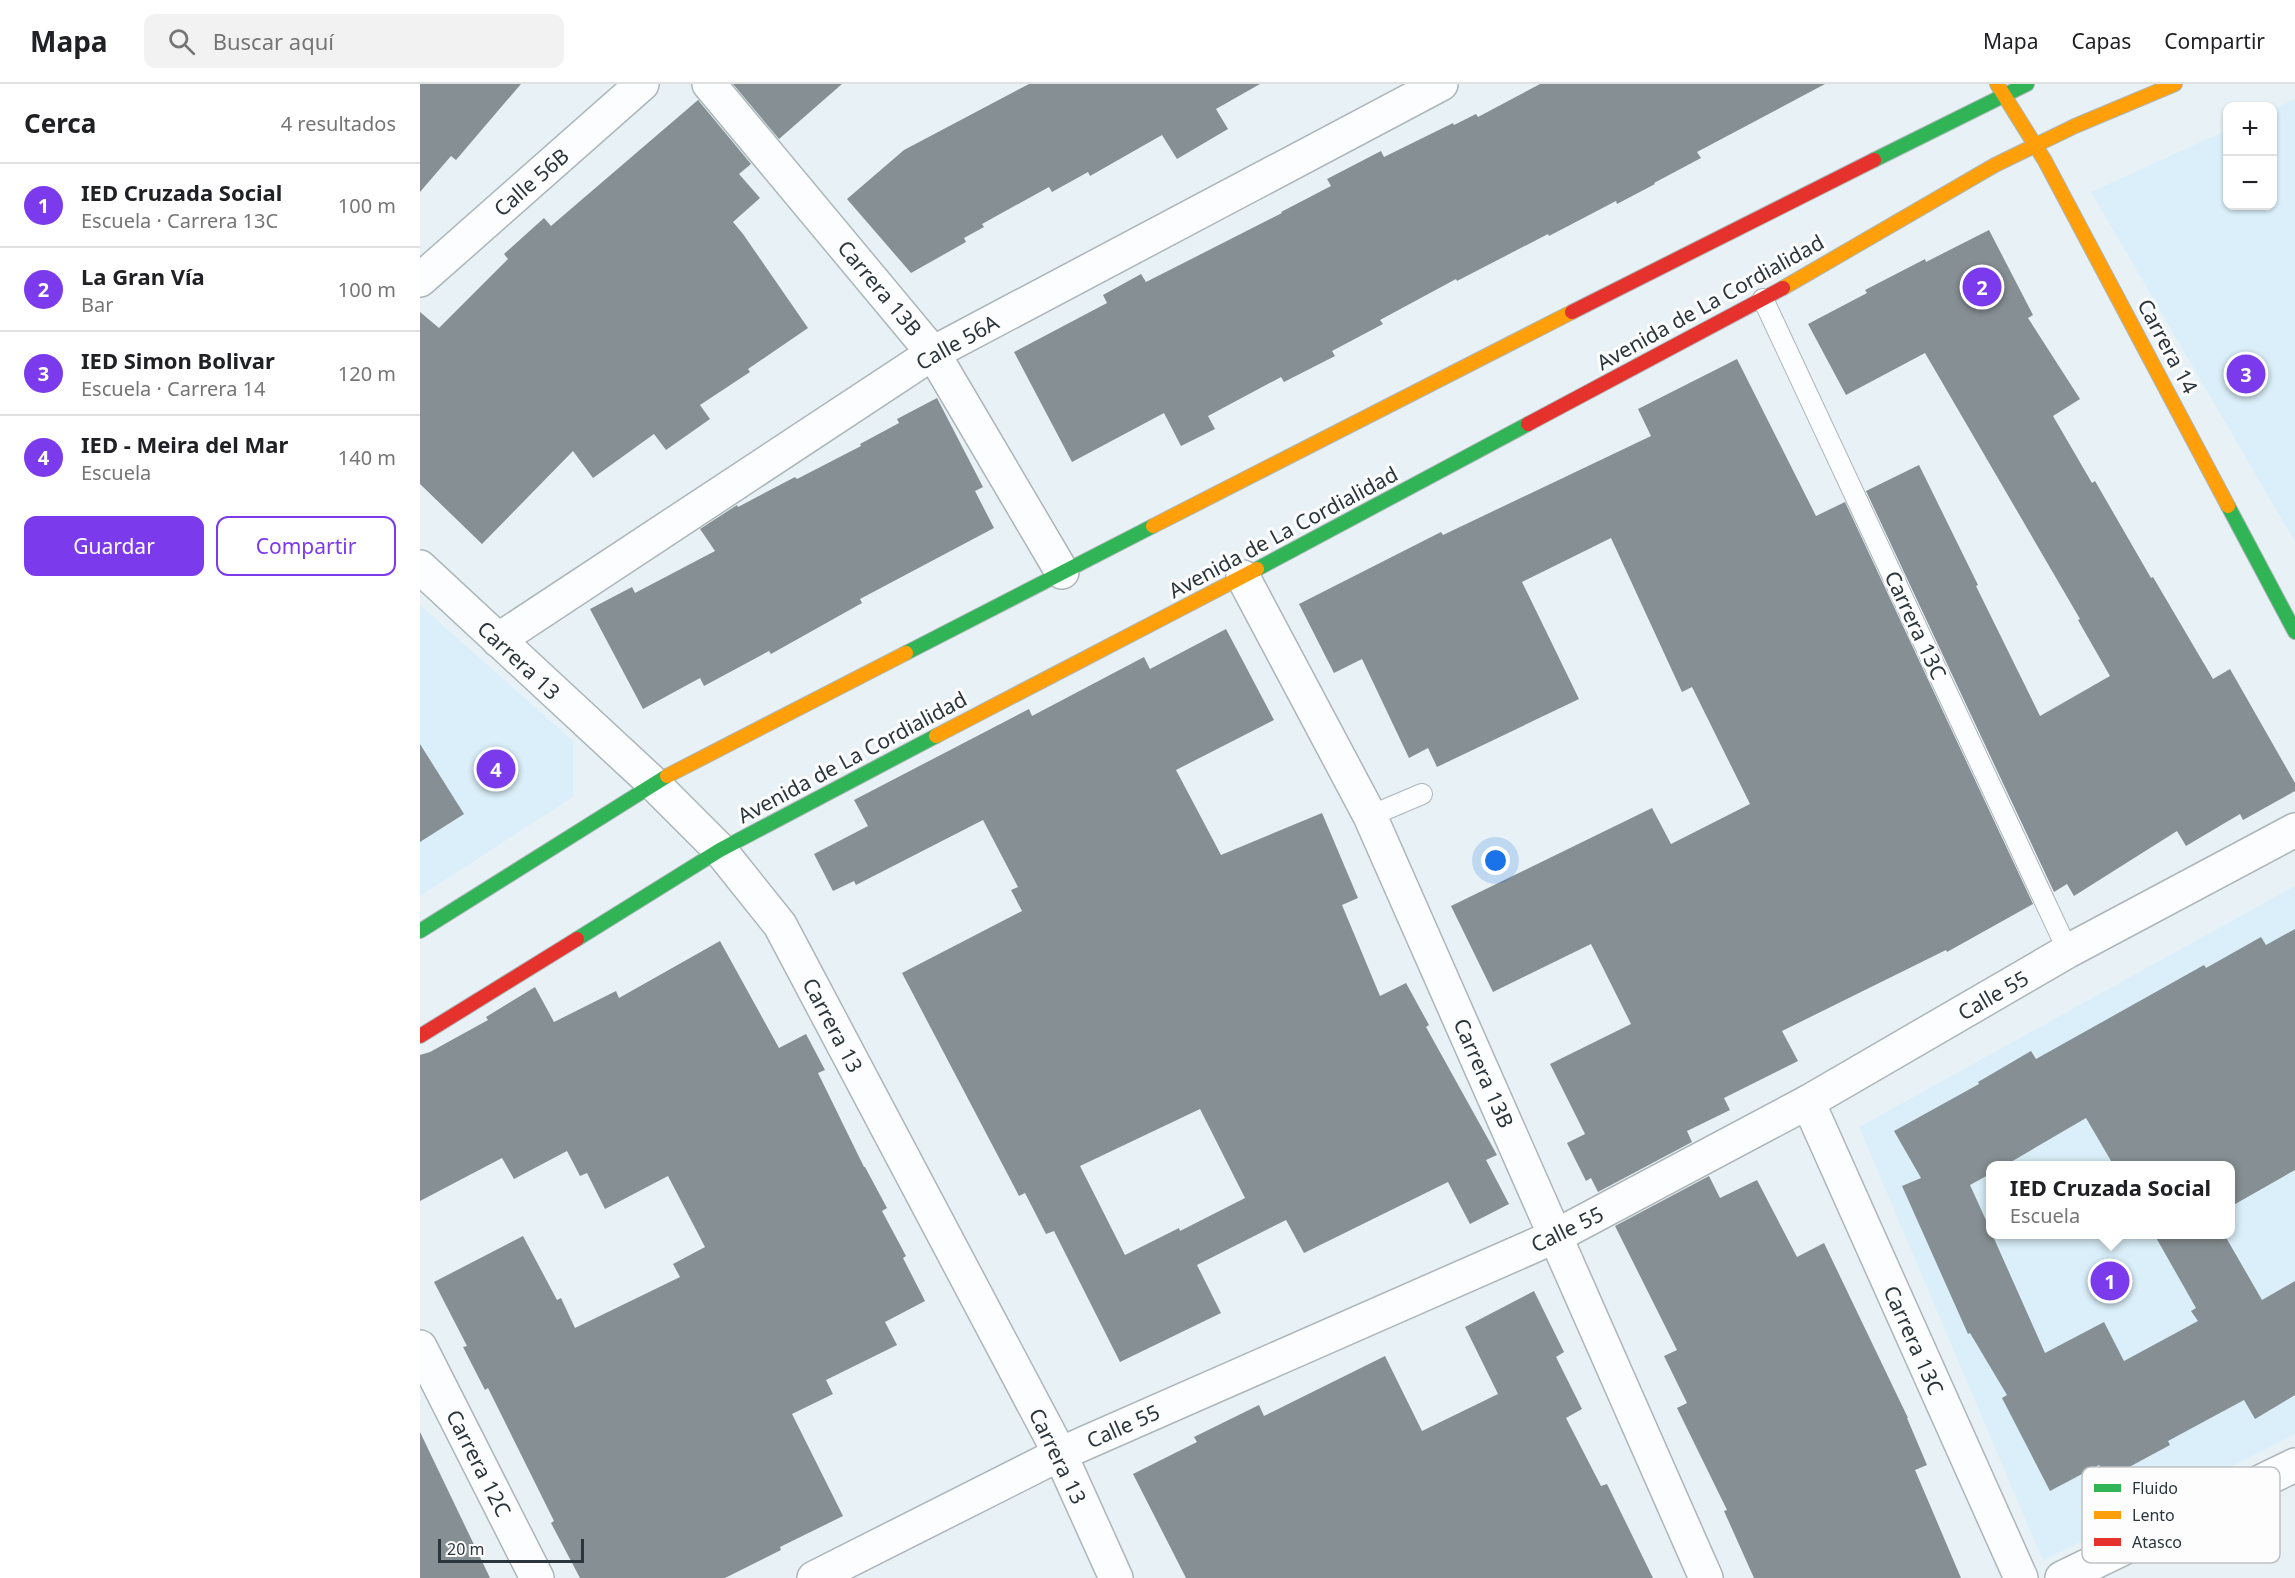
<!DOCTYPE html>
<html lang="es">
<meta charset="utf-8">
<style>
body{margin:0;font-family:"Noto Sans",sans-serif;background:#f2f2f2;color:#202124}
.controls{position:absolute;right:18px;top:18px;display:grid;overflow:hidden;border-radius:12px;box-shadow:0 2px 4px #0004}
.controls button{width:54px;height:54px;display:grid;place-items:center;padding:0;border:0;border-bottom:2px solid #e0e0e0;background:#fff;color:#202124;font:30px sans-serif}
.scale{position:absolute;left:18px;bottom:15px;width:146px;box-sizing:border-box;padding-left:6px;border:3px solid #2a363c;border-top:0;font-size:16px;line-height:21px;white-space:nowrap;color:#2a363c;-webkit-text-stroke:4px #fdfdfd;paint-order:stroke}
.you{position:absolute;left:1076px;top:777px;width:21px;height:21px;margin:-15px;border:4px solid #fff;border-radius:50%;background:#1a73e8;box-shadow:0 0 0 9px #1a73e833}
.badge{display:grid;place-items:center;width:39px;height:39px;border-radius:50%;background:#7c3aed;color:#fff;font-size:20px;font-weight:700}
.pin{position:absolute;translate:-50% -50%;border:3px solid #fff;box-shadow:0 2px 6px #0006}
.popup{position:absolute;left:1566px;top:1077px;width:249px;height:78px;box-sizing:border-box;display:grid;place-content:center;border-radius:12px;background:#fff;filter:drop-shadow(0 2px 4px #0005);font-size:20px;white-space:nowrap;color:#757577}
.popup b{font-size:22px;color:#202124}
.popup::after{content:'';position:absolute;left:50%;top:100%;margin-left:-12px;border:12px solid transparent;border-top-color:#fff}
.list{margin:0;padding:0;list-style:none}
h2{display:flex;justify-content:space-between;align-items:center;height:78px;margin:0;padding:0 24px;font-size:26px}
h2 small{font-size:20px;font-weight:400;color:#757577}
.list li{display:grid;grid-template-columns:39px 1fr auto;gap:18px;align-items:center;box-sizing:border-box;height:84px;padding:0 24px;border-top:2px solid #e0e0e0}
.list b{display:block;font-size:22px;white-space:nowrap}
.list p{margin:0;font-size:20px;white-space:nowrap;color:#757577}
.list em{font-size:20px;font-style:normal;color:#757577}
.actions{display:flex;gap:12px;padding:18px 24px}
.actions a{flex:1;padding:14px 0;border:2px solid #7c3aed;border-radius:12px;text-align:center;font-size:21px;color:#7c3aed}
.actions .main{background:#7c3aed;color:#fff}
.icon{flex:none;width:33px;height:33px;fill:none;stroke:currentColor;stroke-width:2;stroke-linecap:round;stroke-linejoin:round}
.map{position:relative;flex:none;width:1875px;height:1494px;overflow:hidden}
header{display:flex;align-items:center;gap:36px;box-sizing:border-box;height:84px;padding:0 30px;background:#fff;border-bottom:2px solid #e0e0e0}
header strong{font-size:28px}
nav{display:flex;gap:33px;margin-inline-start:auto;font-size:21px}
.search{width:420px;height:54px;background:#f2f2f2;display:flex;align-items:center;gap:15px;box-sizing:border-box;padding:0 21px;border-radius:12px;color:#757577;font-size:22px}
main{display:flex}
aside{flex:1;background:#fff}
.map>svg:first-child{display:block}
</style>
<header>
<strong>Mapa</strong>
<div class="search"><svg class="icon" aria-label="search" viewBox="0 0 24 24"><circle cx="10" cy="10" r="6"/><path d="M15 15l6 6"/></svg>Buscar aquí</div>
<nav><a>Mapa</a><a>Capas</a><a>Compartir</a></nav>
</header>
<main>
<aside>
<h2>Cerca<small>4 resultados</small></h2>
<ul class="list">
<li><span class="badge">1</span><div><b>IED Cruzada Social</b><p>Escuela · Carrera 13C</p></div><em>100 m</em></li>
<li><span class="badge">2</span><div><b>La Gran Vía</b><p>Bar</p></div><em>100 m</em></li>
<li><span class="badge">3</span><div><b>IED Simon Bolivar</b><p>Escuela · Carrera 14</p></div><em>120 m</em></li>
<li><span class="badge">4</span><div><b>IED - Meira del Mar</b><p>Escuela</p></div><em>140 m</em></li>
</ul>
<div class="actions"><a class="main">Guardar</a><a>Compartir</a></div>
</aside>
<div class="map">
<svg width="1875" height="1494" viewBox="0 0 1875 1494">
<rect width="100%" height="100%" fill="#e8f2f6"/>
<!-- built -->
<g fill="#daeff9" fill-rule="evenodd">
<path d="M1875,15V458L1671,108L1807,46L1808,122H1852L1853,25Z"/>
<path d="M0,521L153,657V713L0,812Z"/>
<path d="M1875,802V1350L1623,1477L1439,1043ZM1570,1082H1810V1150H1570Z"/>
</g>
<!-- building -->
<g fill="#868f93" fill-rule="evenodd">
<path d="M0,0H101L36,76L31,72L0,108Z"/>
<path d="M313,0H422L359,55Z"/>
<path d="M609,0H840L796,25L808,45L757,75L742,51L670,92L668,88L632,108L629,103L562,140L564,143L544,154L546,158L491,189L427,115L484,66Z"/>
<path d="M1120,0H1405L1277,68L1281,74L1234,99L1235,100L1197,120L1196,117L1129,152L1128,150L1037,197L1036,195L960,236L963,240L912,267L915,272L864,298L861,293L788,332L795,345L761,362L744,329L652,378L594,268L687,219L683,211L721,190L726,198L862,129L861,128L911,102L907,95L961,67L964,73L1033,39L1034,41L1056,30L1058,33Z"/>
<path d="M278,16L331,80L319,90L340,114L313,138L323,150L388,244L328,285L330,288L280,321L290,335L246,366L234,350L173,394L153,367L62,460L0,400V228L19,244L88,175L84,170L124,134L131,142Z"/>
<path d="M1569,146L1613,231L1608,234L1660,315L1633,332L1672,399L1675,397L1731,494L1733,493L1793,595L1810,585L1875,699V707L1823,736L1820,730L1766,762L1757,747L1654,812L1647,800L1634,808L1446,407L1499,381L1558,501L1556,502L1620,632L1690,592L1658,536L1660,535L1505,269L1426,311L1388,240L1447,209L1445,206L1505,175L1506,178Z"/>
<path d="M1317,275L1396,432L1425,418L1613,820L1527,868L1526,866L1362,947L1378,977L1304,1014L1310,1026L1267,1047L1272,1058L1178,1108L1171,1094L1166,1097L1147,1059L1165,1050L1130,980L1211,940L1171,860L1073,908L1031,822L1232,724L1251,760L1330,720L1272,603L1262,608L1191,454L1102,498L1159,615L1017,683L1008,664L989,674L942,575L914,589L879,520L1021,448L1023,451L1231,352L1218,325Z"/>
<path d="M517,314L563,403L555,407L574,444L440,515L442,519L351,570L349,567L284,602L280,594L223,625L170,525L212,503L215,509L295,467L280,445L317,421L318,423L375,393L377,395L441,362L440,360L479,339L477,335Z"/>
<path d="M806,545L854,636L756,686L801,771L902,729L938,814L922,821L960,912L986,899L1009,941L1006,943L1077,1071L1066,1076L1089,1120L1050,1140L1028,1098L884,1169L866,1136L777,1181L801,1229L700,1278L634,1147L626,1150L605,1109L599,1112L482,889L602,827L591,806L598,803L563,736L436,801L434,797L413,807L394,770L448,742L434,716L609,625L612,632L724,573L730,585ZM780,1025L825,1114L760,1147L759,1144L705,1171L660,1082Z"/>
<path d="M0,660L44,730L0,758Z"/>
<path d="M1875,845V1086L1810,1123V1082H1694L1666,1034L1584,1082H1570V1090L1550,1101L1570,1145V1150H1572L1625,1269L1684,1238L1704,1277L1778,1237L1771,1227L1776,1224L1734,1150H1804L1842,1216L1875,1197V1311L1835,1335L1824,1316L1748,1357L1750,1361L1687,1395L1679,1381L1630,1407L1582,1314L1587,1311L1550,1249L1548,1250L1482,1102L1501,1094L1474,1047L1559,1000L1558,998L1611,967L1616,975L1784,881L1786,884L1841,853L1846,861Z"/>
<path d="M300,857L359,964L386,950L405,986L398,989L444,1083H445L467,1124L462,1127L486,1172L483,1174L505,1217L465,1238L477,1261L406,1296L413,1310L372,1330L423,1432L360,1463L361,1466L305,1494H160L131,1439L134,1437L68,1304L65,1306L43,1263L47,1262L14,1198L103,1152L137,1216L141,1214L155,1244L260,1193L253,1180L285,1163L248,1092L185,1125L167,1089L160,1092L147,1067L94,1095L82,1074L0,1117V971L10,968L68,936L66,933L115,903L134,938L196,907L199,914Z"/>
<path d="M1289,1092L1300,1114L1337,1096L1377,1173L1404,1159L1488,1334H1487L1507,1381L1495,1386L1541,1494H1334L1304,1427L1307,1426L1257,1324L1267,1319L1244,1272L1257,1266L1195,1142Z"/>
<path d="M1114,1207L1144,1268L1136,1273L1162,1325L1146,1334L1181,1402L1187,1400L1233,1494H766L713,1390L777,1358L774,1353L839,1321L844,1332L965,1272L1002,1347L1078,1310L1045,1243Z"/>
<path d="M0,1348L70,1494H0Z"/>
</g>
<g fill="none" stroke-linecap="round" stroke-linejoin="round">
<defs>
<g id="lane">
<path d="M1343,215L1648,867"/>
<path d="M950,732L1002,710"/>
</g>
<g id="street">
<path d="M289,0L513,269L642,488"/>
<path d="M0,196L222,0"/>
<path d="M0,483L233,699L300,766L360,841L640,1370L696,1494"/>
<path d="M823,493L950,732L1286,1494"/>
<path d="M78,556L513,269L1021,0"/>
<path d="M1388,1018L1601,1494"/>
<path d="M0,1263L117,1494"/>
<path d="M394,1494L640,1370L1136,1152L1388,1018L1648,867L1875,746"/>
<path d="M1642,1494L1875,1381"/>
</g>
<g id="fast">
<path d="M1454,76L1607,0"/>
<path d="M1808,422L1875,548"/>
<path d="M837,485L1108,340"/>
<path d="M486,569L733,442"/>
<path d="M0,847L247,692"/>
<path d="M157,855L300,766L516,652"/>
</g>
<g id="slow">
<path d="M1577,0L1625,77L1808,422"/>
<path d="M1363,204L1575,81L1655,42L1755,0"/>
<path d="M733,442L1152,228"/>
<path d="M516,652L837,485"/>
<path d="M247,692L486,569"/>
</g>
<g id="jam">
<path d="M1152,228L1454,76"/>
<path d="M1108,340L1363,204"/>
<path d="M0,952L157,855"/>
</g>
</defs>
<!-- lane casing -->
<use href="#lane" stroke="#acb6ba" stroke-width="22"/>
<!-- street casing -->
<use href="#street" stroke="#acb6ba" stroke-width="36"/>
<!-- fast casing -->
<use href="#fast" stroke="#acb6ba" stroke-width="16"/>
<!-- slow casing -->
<use href="#slow" stroke="#acb6ba" stroke-width="16"/>
<!-- jam casing -->
<use href="#jam" stroke="#acb6ba" stroke-width="16"/>
<!-- lane -->
<use href="#lane" stroke="#fcfdfe" stroke-width="20"/>
<!-- street -->
<use href="#street" stroke="#fcfdfe" stroke-width="33"/>
<!-- fast -->
<use href="#fast" stroke="#30b455" stroke-width="14"/>
<!-- slow -->
<use href="#slow" stroke="#ff9f0a" stroke-width="14"/>
<!-- jam -->
<use href="#jam" stroke="#e5322d" stroke-width="14"/>
</g>
<g text-anchor="middle" dominant-baseline="central" stroke-width="6" stroke-linejoin="round" paint-order="stroke">
<!-- street labels -->
<g font-size="21" fill="#2a363c" stroke="#fdfdfd">
<text transform="translate(111 98) rotate(-41)">Calle 56B</text>
<text transform="translate(460 204) rotate(50)">Carrera 13B</text>
<text transform="translate(1290 218) rotate(-29)">Avenida de La Cordialidad</text>
<text transform="translate(537 258) rotate(-29)">Calle 56A</text>
<text transform="translate(1748 262) rotate(62)">Carrera 14</text>
<text transform="translate(863 448) rotate(-28)">Avenida de La Cordialidad</text>
<text transform="translate(1496 541) rotate(65)">Carrera 13C</text>
<text transform="translate(99 576) rotate(43)">Carrera 13</text>
<text transform="translate(432 673) rotate(-28)">Avenida de La Cordialidad</text>
<text transform="translate(1573 911) rotate(-30)">Calle 55</text>
<text transform="translate(413 941) rotate(62)">Carrera 13</text>
<text transform="translate(1064 989) rotate(66)">Carrera 13B</text>
<text transform="translate(1147 1145) rotate(-26)">Calle 55</text>
<text transform="translate(1494 1256) rotate(66)">Carrera 13C</text>
<text transform="translate(703 1342) rotate(-24)">Calle 55</text>
<text transform="translate(638 1372) rotate(64)">Carrera 13</text>
<text transform="translate(59 1379) rotate(63)">Carrera 12C</text>
</g>
</g>
<!-- legend -->
<rect x="1662" y="1383" width="198" height="96" rx="9" fill="#fdfdfd" stroke="#bec1c3" stroke-width="1.5"/>
<rect x="1674" y="1400" width="27" height="8" fill="#30b455"/>
<rect x="1674" y="1427" width="27" height="8" fill="#ff9f0a"/>
<rect x="1674" y="1454" width="27" height="8" fill="#e5322d"/>
<g font-size="16" fill="#2a363c">
<text x="1712" y="1410">Fluido</text>
<text x="1712" y="1437">Lento</text>
<text x="1712" y="1464">Atasco</text>
</g>
</svg>
<div class="controls">
<button>+</button>
<button>−</button>
</div>
<div class="scale">20 m</div>
<div class="you"></div>
<div class="pin badge" style="left:1690px;top:1197px">1</div>
<div class="popup"><b>IED Cruzada Social</b>Escuela</div>
<div class="pin badge" style="left:1562px;top:203px">2</div>
<div class="pin badge" style="left:1826px;top:290px">3</div>
<div class="pin badge" style="left:76px;top:685px">4</div>
</div>
</main>
